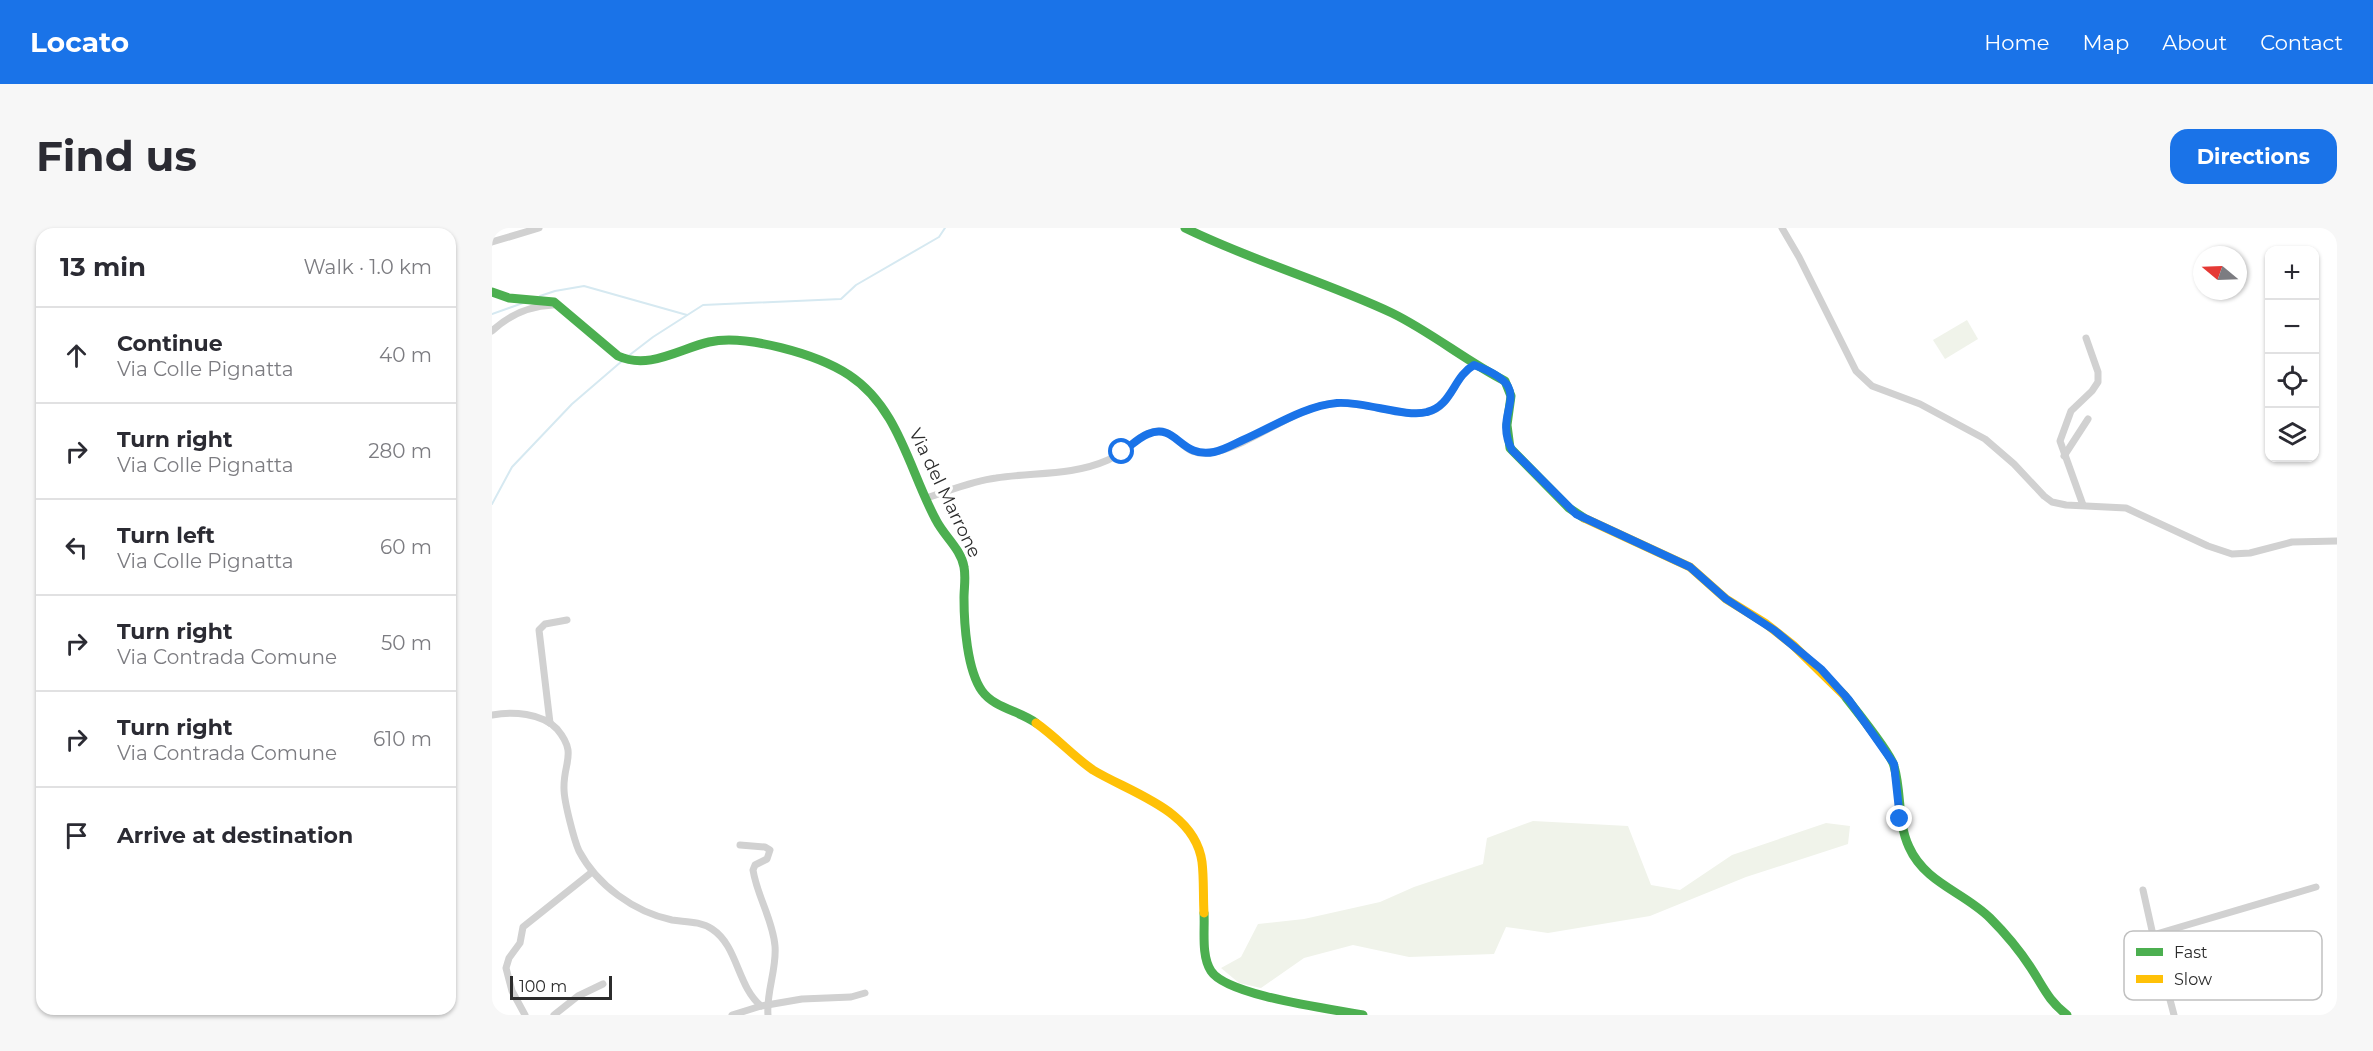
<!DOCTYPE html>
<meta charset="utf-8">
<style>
body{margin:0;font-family:Montserrat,sans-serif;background:#f7f7f7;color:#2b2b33}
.controls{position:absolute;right:18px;top:18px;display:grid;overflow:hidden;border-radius:12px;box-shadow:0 2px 4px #0004}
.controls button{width:54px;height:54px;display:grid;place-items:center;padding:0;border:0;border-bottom:2px solid #e1e1e2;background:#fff;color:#2b2b33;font:30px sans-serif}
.compass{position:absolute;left:1701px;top:18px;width:54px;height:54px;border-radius:50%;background:#fff;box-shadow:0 2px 4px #0004;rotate:289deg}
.scale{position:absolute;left:18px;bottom:15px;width:102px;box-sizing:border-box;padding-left:6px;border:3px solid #2c2c2c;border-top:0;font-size:16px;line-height:21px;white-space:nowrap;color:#2c2c2c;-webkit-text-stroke:4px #fff;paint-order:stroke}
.stop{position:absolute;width:18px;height:18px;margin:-14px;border:4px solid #1a73e8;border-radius:50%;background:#fff}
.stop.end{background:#1a73e8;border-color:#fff;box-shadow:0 2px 6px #0008}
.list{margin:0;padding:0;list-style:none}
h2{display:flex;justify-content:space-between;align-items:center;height:78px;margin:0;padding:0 24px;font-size:26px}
h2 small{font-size:20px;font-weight:400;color:#7c7c81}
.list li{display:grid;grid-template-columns:39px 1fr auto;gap:18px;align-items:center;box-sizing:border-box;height:96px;padding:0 24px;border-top:2px solid #e1e1e2}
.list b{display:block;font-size:22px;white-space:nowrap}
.list p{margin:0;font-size:20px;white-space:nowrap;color:#7c7c81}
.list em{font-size:20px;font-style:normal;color:#7c7c81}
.icon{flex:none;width:33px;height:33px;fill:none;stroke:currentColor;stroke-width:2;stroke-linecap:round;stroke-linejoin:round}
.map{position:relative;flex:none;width:1845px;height:787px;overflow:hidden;border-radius:18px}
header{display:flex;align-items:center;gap:36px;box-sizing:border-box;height:84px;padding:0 30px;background:#1a73e8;color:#fff}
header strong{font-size:28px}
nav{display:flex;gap:33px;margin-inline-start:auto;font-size:21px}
.intro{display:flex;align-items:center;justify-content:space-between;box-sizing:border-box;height:144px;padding:0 36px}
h1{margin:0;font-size:42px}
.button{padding:15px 27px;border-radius:18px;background:#1a73e8;color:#fff;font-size:21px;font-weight:700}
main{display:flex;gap:36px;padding:0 36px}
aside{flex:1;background:#fff;border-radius:18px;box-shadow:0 2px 4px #0004}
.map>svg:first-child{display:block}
</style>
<header>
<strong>Locato</strong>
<nav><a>Home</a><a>Map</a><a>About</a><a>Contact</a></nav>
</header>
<div class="intro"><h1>Find us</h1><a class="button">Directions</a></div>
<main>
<aside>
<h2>13 min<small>Walk · 1.0 km</small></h2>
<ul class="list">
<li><svg class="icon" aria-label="ahead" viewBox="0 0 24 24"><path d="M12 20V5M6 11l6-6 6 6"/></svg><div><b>Continue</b><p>Via Colle Pignatta</p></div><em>40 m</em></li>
<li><svg class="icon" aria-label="right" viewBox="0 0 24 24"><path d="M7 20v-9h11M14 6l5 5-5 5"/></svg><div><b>Turn right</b><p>Via Colle Pignatta</p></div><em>280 m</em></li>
<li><svg class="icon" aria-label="left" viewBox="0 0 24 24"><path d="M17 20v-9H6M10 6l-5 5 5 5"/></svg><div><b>Turn left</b><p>Via Colle Pignatta</p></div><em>60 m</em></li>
<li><svg class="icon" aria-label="right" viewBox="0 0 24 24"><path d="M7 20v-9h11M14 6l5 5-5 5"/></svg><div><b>Turn right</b><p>Via Contrada Comune</p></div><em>50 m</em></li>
<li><svg class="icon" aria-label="right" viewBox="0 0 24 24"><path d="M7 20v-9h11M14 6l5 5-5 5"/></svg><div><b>Turn right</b><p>Via Contrada Comune</p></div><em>610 m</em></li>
<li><svg class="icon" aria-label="arrive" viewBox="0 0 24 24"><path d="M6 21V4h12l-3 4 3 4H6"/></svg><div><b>Arrive at destination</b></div></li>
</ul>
</aside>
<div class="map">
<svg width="1845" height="787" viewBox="0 0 1845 787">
<rect width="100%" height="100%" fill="#fff"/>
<!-- green -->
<g fill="#f0f3ea">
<path d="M1475,92L1486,111L1453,131L1441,112Z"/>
<path d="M1041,593L1136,598L1159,657L1188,662L1240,627L1334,595L1358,598L1356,616L1254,649L1158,688L1056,705L1014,699L1002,726L917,729L861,717L812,730L769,760L747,755L729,740L749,729L766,696L812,691L888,674L922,659L991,636L995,610Z"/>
</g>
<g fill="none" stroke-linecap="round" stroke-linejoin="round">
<!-- stream -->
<g stroke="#d6e9f1" stroke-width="2">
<path d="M48,68L63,63L92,58L195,87"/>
<path d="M0,86L31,75"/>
<path d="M135,129L161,109L211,77L349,71L364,57L447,9L453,0"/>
<path d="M0,276L20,239L80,176L130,133"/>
</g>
<!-- street -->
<g stroke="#d1d1d1" stroke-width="7">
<path d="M1290,0L1307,29L1364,143L1380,158L1428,176L1493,211L1522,236L1552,268L1560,274L1574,277L1634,280L1716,318L1740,326L1758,325L1800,314L1845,313"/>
<path d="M0,14L47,0"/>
<path d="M0,103C17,87 37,78 61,77"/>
<path d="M1572,228L1596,191"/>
<path d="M434,270C457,263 480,253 504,250C541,244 580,248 616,232C632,225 648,204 666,203C689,203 689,232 723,224C762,215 796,184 836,176C868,171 917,192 940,183C962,174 962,148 982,137"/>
<path d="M1591,277L1568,213L1579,183L1600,163L1606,154V144L1594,110"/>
<path d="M0,487C20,483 50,485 65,501C86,526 71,534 72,561C72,573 82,612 87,623C105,657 142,684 180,692C193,694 208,693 220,701C246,718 245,758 269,778"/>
<path d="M58,495L47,402L53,396L75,392"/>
<path d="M248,617L273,619L278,622L275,631L263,637L261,642C265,668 281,692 283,718C285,741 274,764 276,787"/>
<path d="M1651,662L1661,707"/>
<path d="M1675,762L1745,744L1766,747L1805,737"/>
<path d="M33,787L20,763L14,740L17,730L28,715L31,699L100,644"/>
<path d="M62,787L86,768L111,756"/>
<path d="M240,787L269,778L310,771L359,769L373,765"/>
<path d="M1682,787L1661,707L1824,659"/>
</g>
<!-- fast -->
<g stroke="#4caf50" stroke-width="9">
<path d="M693,0C760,33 832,53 900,85C939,104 974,133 1013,153L1019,168L1015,197L1018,220L1077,280L1092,290"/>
<path d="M0,64L17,70L62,74L126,128C157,142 187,121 217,114C254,106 325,126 357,147C407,180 417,242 444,292C452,308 469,321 472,339C474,349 472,360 472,370C472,396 475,442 490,463C502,480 528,483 544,495"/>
<path d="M1352,467C1362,480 1399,525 1402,538C1410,565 1405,593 1417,619C1433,655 1472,664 1498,690C1513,705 1528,723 1539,740C1552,760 1556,772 1575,787"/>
<path d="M712,685C713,702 709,728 719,743C735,768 840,781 871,787"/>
</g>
<!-- slow -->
<g stroke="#ffc107" stroke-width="9">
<path d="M1092,290L1198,339L1234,371L1273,395L1301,417L1352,467"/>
<path d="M544,495C564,509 581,528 601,542C639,565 703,582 710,634C712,650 711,668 712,685"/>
</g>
</g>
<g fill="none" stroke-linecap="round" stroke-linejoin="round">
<!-- route -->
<path stroke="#1a73e8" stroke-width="8" d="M630,224C639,218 646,210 656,206C685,194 688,231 722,224C732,222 742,216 751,212C781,199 812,178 845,175C872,173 914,190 935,184C960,178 961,149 982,137C1050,162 998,180 1020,222L1084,286L1198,339L1234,371L1282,402L1329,441L1357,472L1402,536L1408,591"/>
</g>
<g text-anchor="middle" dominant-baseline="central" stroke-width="6" stroke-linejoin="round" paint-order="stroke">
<!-- street labels -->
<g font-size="18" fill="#2c2c2c" stroke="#fff">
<text transform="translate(453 265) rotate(64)">Via del Marrone</text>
</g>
</g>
<!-- legend -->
<rect x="1632" y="703" width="198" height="69" rx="9" fill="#fff" stroke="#c0c0c0" stroke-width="1.5"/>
<rect x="1644" y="720" width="27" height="8" fill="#4caf50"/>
<rect x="1644" y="747" width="27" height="8" fill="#ffc107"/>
<g font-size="16" fill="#2c2c2c">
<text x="1682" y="730">Fast</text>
<text x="1682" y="757">Slow</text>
</g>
</svg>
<div class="controls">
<button>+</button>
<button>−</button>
<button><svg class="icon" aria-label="locate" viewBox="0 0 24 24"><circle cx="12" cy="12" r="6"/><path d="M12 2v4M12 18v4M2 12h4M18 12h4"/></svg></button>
<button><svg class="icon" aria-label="layers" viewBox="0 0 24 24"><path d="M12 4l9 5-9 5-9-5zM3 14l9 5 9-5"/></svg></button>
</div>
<svg class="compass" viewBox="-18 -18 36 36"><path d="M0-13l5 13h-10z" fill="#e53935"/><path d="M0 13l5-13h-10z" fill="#7c7c81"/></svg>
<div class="scale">100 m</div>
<div class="stop" style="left:630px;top:224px"></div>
<div class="stop end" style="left:1408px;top:591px"></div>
</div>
</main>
